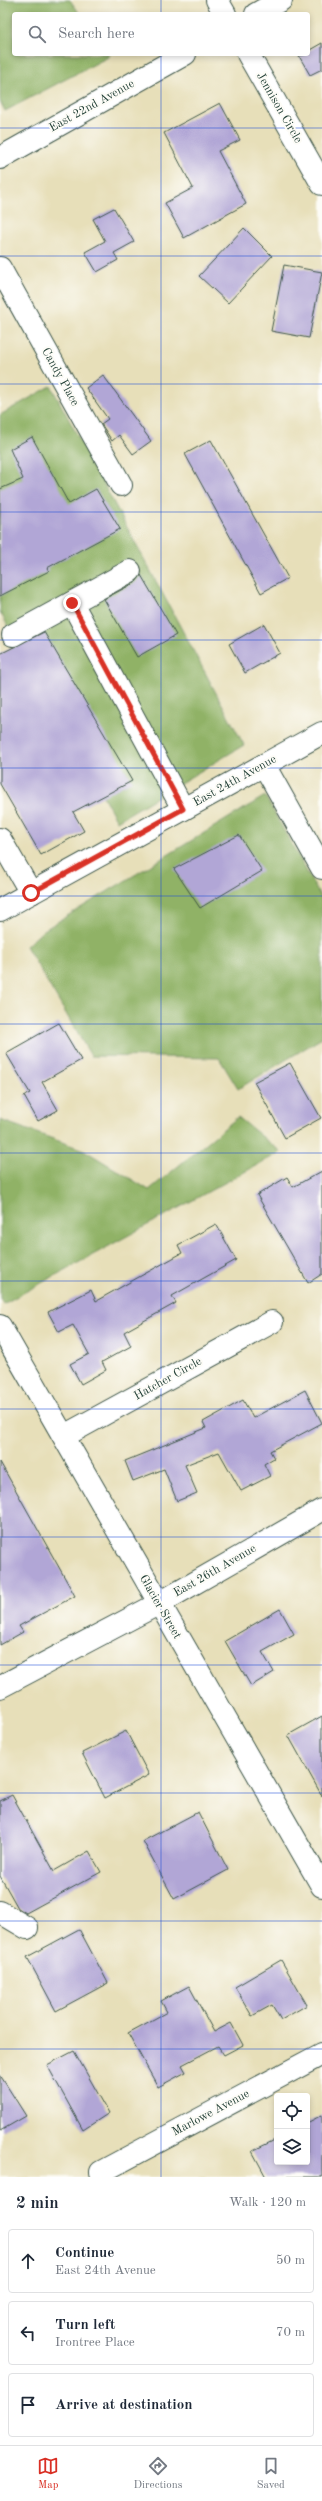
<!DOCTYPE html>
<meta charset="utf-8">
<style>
body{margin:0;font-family:"Old Standard TT",serif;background:#f6f6f7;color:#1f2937}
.controls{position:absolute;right:12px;bottom:12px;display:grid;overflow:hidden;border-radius:4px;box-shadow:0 2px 6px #0003}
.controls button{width:36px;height:36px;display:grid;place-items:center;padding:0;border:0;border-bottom:1px solid #e0e1e3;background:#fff;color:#1f2937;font:20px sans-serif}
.stop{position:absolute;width:12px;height:12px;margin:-9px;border:3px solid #d93025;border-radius:50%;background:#fff}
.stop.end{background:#d93025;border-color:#fff;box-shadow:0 1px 4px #0008}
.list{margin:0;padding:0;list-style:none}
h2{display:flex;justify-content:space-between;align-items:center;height:52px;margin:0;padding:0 16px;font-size:17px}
h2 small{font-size:13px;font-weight:400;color:#747a83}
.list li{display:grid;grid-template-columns:26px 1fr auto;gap:12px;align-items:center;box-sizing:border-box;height:64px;margin:0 8px 8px;padding:0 8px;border:1px solid #e0e1e3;border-radius:4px}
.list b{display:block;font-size:15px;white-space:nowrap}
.list p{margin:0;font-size:13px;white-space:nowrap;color:#747a83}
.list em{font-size:13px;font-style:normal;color:#747a83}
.icon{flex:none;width:22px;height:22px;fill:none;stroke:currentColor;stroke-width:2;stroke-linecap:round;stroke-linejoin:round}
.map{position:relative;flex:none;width:322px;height:2177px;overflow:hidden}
.search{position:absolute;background:#fff;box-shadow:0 2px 6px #0003;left:12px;right:12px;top:12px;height:44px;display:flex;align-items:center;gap:10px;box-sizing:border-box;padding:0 14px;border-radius:4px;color:#747a83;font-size:15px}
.sheet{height:268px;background:#fff}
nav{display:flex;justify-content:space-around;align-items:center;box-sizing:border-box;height:56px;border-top:1px solid #e0e1e3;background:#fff;font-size:11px;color:#747a83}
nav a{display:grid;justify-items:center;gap:2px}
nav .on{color:#d93025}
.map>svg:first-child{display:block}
</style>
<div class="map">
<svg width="322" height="2177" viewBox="0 0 322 2177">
<rect width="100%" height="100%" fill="#fdfcf7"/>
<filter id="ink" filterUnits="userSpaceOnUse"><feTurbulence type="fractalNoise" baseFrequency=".025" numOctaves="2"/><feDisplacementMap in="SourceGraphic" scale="8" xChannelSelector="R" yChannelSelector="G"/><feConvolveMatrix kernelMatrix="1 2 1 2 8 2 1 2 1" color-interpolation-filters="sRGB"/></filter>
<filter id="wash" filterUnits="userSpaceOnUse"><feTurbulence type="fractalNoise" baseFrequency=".012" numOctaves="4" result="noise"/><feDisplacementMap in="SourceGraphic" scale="16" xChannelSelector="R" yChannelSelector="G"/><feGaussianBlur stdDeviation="0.9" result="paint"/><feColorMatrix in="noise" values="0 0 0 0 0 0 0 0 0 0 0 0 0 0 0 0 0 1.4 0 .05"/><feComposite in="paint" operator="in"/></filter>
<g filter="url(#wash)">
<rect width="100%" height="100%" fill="#e7dfb9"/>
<!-- forest -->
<g fill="#90b266" stroke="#58784d">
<path d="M0,0H70L80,14H14V54H108L110,56L5,111L0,101Z"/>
<path d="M51,386L244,745L117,821L0,612V415Z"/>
<path d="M265,796L322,899V1038L238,1089L219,1058L91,1056L26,946L44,930Z"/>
<path d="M238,1117L281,1152L3,1304L0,1298V1120L84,1150L149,1190Z"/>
</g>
<g id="blocks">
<!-- building -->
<g fill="#b1a6d6">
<path d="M322,43V69L310,75L299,56L308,54V51Z"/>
<path d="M220,103L240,140L218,151L246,204L184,238L165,203L193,188L164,133Z"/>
<path d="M114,208L134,242L114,253L118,260L97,272L85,252L105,241L93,219Z"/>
<path d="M244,228L272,256L228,303L199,276Z"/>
<path d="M284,265L322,272L309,338L271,331Z"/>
<path d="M103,375L151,441L133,454L119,435L112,441L105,430L101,424L108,419L86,388Z"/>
<path d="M32,437L69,504L96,489L120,529L47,568L49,571L0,596V489L23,479L10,449Z"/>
<path d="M211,440L288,578L261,593L185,454Z"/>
<path d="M141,575L176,635L137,657L104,599L136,582Z"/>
<path d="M264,624L280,653L245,673L229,644Z"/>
<path d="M44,632L132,781L73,812L84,831L41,855L0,784V654Z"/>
<path d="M239,835L262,871L200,908L174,869Z"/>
<path d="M59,1023L81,1060L42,1082L58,1110L38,1121L24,1096L30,1093L6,1053Z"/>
<path d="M290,1063L321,1118L285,1138L254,1082Z"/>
<path d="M322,1171V1274L308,1283L257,1195L287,1177L293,1187Z"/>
<path d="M216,1224L236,1260L172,1296L176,1303L124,1332L131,1346L102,1362L106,1370L81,1384L70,1364L89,1354L73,1325L59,1332L48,1312L91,1290L96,1301L182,1253L178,1245Z"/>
<path d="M305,1390L322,1423L270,1451L274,1458L264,1464L270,1476L241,1491L219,1452L185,1465L197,1493L177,1501L164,1469L133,1481L125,1461L206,1428L203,1422L243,1400L253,1418Z"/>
<path d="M0,1462L75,1596L19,1626L23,1632L0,1645Z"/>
<path d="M280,1609L294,1634L262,1652L274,1672L251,1686L225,1641Z"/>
<path d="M322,1716V1796L288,1735Z"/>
<path d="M126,1731L149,1775L105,1798L82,1753Z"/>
<path d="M12,1795L54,1871L89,1851L101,1872L26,1913L18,1908L0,1876V1801Z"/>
<path d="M198,1812L228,1870L174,1899L143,1841Z"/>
<path d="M79,1929L108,1983L56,2011L27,1957Z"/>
<path d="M281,1960L307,2005L281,2020L272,2005L252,2016L235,1987Z"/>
<path d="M189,1986L214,2032L231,2023L243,2045L224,2055L218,2046L182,2065L186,2072L158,2087L128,2033L167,2012L161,2001Z"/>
<path d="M74,2051L109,2113L83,2130L47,2065Z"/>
<path d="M0,2075L26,2116L0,2131Z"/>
<path d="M322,2115V2177H266L252,2151L277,2139V2162H307V2123Z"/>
</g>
</g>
</g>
<g filter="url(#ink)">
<use href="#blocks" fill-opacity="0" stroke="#3d5548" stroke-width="1"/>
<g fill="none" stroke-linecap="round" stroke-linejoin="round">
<defs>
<g id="minor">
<path d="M217,0L225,14"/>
<path d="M256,14L281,0"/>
<path d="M248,54L322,184"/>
<path d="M0,158L185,54"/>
<path d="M0,268L121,485"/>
<path d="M72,603L183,809"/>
<path d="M13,635L130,571"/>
<path d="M264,765L322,868"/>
<path d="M0,839L31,893"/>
<path d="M0,1326L322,1886"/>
<path d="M64,1436L272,1322"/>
<path d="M0,1687L158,1604L322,1510"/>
<path d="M0,1912L27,1928"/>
<path d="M101,2172L322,2054"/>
</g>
<path id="tertiary" d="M0,910L322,733"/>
</defs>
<!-- minor casing -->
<use href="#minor" stroke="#3d5548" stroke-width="24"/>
<!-- tertiary casing -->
<use href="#tertiary" stroke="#3d5548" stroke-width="24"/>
<!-- minor -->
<use href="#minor" stroke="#fff" stroke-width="22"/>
<!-- tertiary -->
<use href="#tertiary" stroke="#fff" stroke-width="22"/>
</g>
</g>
<g fill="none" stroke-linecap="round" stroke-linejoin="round" filter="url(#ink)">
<!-- route -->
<path stroke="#d93025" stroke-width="5" d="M31,893L183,809L72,603"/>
</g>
<!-- grid -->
<path fill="none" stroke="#1d4ed8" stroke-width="1" stroke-opacity="0.55" d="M161,0V14M161,54V2177M0,128H322M0,256H322M0,384H322M0,512H322M0,640H322M0,768H322M0,896H322M0,1024H322M0,1153H322M0,1281H322M0,1409H322M0,1537H322M0,1665H322M0,1793H322M0,1921H322M0,2049H322"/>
<g text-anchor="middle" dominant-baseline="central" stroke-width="4" stroke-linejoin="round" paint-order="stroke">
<!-- street labels -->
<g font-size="12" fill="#1f3d34" stroke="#fdfcf7">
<text transform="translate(92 106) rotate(-29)">East 22nd Avenue</text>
<text transform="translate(279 108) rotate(60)">Jennison Circle</text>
<text transform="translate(60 377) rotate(61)">Candy Place</text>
<text transform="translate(235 781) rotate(-29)">East 24th Avenue</text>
<text transform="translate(168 1379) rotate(-29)">Hatcher Circle</text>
<text transform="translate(215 1571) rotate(-30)">East 26th Avenue</text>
<text transform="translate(160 1607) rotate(60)">Glacier Street</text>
<text transform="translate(211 2113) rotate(-28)">Marlowe Avenue</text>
</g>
</g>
</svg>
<div class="controls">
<button><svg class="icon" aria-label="locate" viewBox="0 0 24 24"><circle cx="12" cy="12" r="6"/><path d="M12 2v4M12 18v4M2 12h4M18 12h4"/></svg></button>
<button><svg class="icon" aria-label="layers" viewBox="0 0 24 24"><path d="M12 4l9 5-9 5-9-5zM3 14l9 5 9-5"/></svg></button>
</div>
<div class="stop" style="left:31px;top:893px"></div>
<div class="stop end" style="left:72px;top:603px"></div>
<div class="search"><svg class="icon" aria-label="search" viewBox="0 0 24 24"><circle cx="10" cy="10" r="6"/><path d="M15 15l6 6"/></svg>Search here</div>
</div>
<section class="sheet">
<h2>2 min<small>Walk · 120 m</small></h2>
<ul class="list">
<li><svg class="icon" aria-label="ahead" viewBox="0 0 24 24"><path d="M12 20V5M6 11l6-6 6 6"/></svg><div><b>Continue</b><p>East 24th Avenue</p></div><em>50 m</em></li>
<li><svg class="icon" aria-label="left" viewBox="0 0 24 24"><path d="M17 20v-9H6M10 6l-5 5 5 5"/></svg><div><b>Turn left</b><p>Irontree Place</p></div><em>70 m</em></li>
<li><svg class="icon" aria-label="arrive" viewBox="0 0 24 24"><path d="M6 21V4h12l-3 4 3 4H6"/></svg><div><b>Arrive at destination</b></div></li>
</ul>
</section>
<nav>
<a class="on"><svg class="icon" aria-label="map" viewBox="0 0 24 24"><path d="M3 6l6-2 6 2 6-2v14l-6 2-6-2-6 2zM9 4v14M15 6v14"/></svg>Map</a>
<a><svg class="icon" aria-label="directions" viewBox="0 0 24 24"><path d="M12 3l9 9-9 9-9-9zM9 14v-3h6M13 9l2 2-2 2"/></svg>Directions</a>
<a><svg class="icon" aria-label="saved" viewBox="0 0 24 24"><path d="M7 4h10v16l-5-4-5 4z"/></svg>Saved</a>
</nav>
